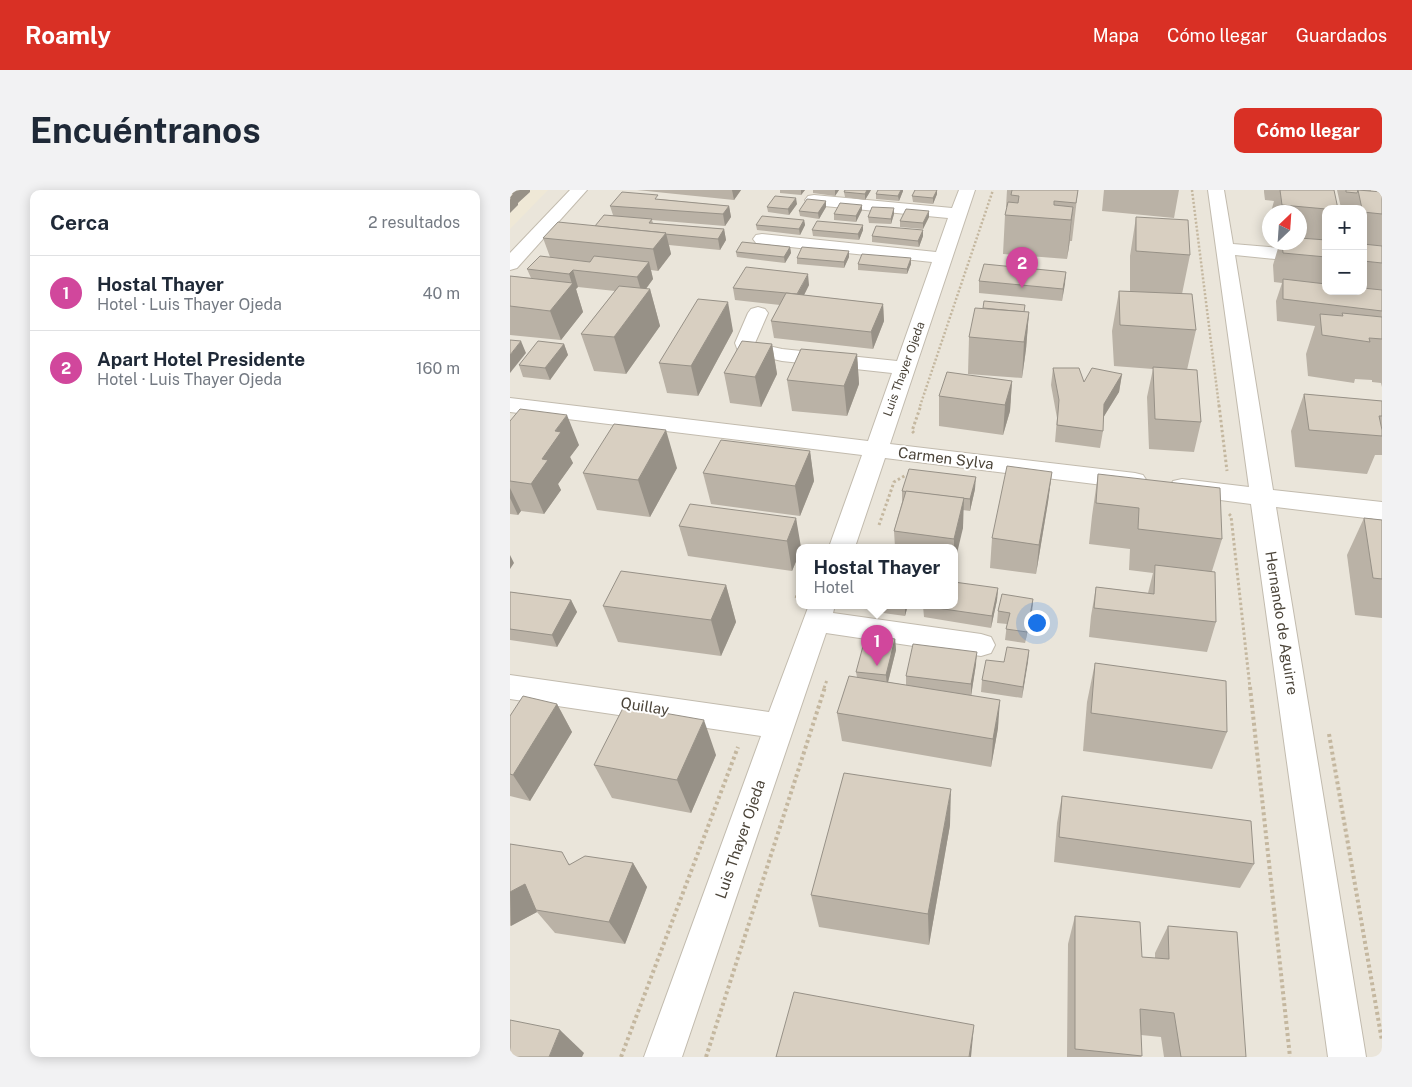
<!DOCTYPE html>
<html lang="es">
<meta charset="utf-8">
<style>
body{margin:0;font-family:"Public Sans",sans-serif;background:#f2f2f3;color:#1f2937}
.controls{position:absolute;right:15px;top:15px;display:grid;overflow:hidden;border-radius:10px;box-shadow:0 2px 12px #0003}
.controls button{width:45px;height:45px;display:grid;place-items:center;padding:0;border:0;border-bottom:1px solid #e0e1e3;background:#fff;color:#1f2937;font:25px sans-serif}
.compass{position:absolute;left:752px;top:15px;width:45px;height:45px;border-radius:50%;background:#fff;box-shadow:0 2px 12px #0003;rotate:25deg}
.you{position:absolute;left:526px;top:432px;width:18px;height:18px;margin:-12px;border:4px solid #fff;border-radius:50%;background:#1a73e8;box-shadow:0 0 0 8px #1a73e833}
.badge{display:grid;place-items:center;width:32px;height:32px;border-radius:50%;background:#d93025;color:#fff;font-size:16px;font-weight:700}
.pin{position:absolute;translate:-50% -41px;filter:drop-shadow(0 1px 2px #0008)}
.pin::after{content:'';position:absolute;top:26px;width:18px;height:15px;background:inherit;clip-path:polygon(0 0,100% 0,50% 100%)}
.popup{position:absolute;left:286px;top:354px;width:162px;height:65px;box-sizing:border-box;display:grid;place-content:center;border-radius:10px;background:#fff;filter:drop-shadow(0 1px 4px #0005);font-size:16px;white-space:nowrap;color:#747a83}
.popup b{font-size:19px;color:#1f2937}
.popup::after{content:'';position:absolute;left:50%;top:100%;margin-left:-10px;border:10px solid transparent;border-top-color:#fff}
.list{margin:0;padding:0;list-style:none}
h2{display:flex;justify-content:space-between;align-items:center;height:65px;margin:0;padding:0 20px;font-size:21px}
h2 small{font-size:16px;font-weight:400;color:#747a83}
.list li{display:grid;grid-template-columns:32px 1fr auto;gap:15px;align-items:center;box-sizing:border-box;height:75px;padding:0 20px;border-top:1px solid #e0e1e3}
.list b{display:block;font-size:19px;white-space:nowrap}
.list p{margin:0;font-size:16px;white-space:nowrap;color:#747a83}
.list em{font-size:16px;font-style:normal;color:#747a83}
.map{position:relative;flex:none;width:872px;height:867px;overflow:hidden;border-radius:10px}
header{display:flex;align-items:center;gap:30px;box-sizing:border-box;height:70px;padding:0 25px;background:#d93025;color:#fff}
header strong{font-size:24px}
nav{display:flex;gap:28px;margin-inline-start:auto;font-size:18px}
.intro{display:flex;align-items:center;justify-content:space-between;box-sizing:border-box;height:120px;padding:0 30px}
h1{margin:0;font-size:35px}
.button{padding:12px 22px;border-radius:10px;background:#d93025;color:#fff;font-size:18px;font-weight:700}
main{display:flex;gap:30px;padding:0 30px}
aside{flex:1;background:#fff;border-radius:10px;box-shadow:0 2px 12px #0003}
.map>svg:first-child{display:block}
</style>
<header>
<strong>Roamly</strong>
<nav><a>Mapa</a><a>Cómo llegar</a><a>Guardados</a></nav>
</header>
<div class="intro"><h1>Encuéntranos</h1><a class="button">Cómo llegar</a></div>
<main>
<aside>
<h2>Cerca<small>2 resultados</small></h2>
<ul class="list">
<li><span class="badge" style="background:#d1479c">1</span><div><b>Hostal Thayer</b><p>Hotel · Luis Thayer Ojeda</p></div><em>40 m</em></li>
<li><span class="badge" style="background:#d1479c">2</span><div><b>Apart Hotel Presidente</b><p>Hotel · Luis Thayer Ojeda</p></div><em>160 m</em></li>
</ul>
</aside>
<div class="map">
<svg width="872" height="867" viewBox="0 0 872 867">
<rect width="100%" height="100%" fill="#f6f3ec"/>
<!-- residential -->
<path fill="#eae5da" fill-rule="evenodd" d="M0,0H872V867H0ZM816,19H853V101H816ZM759,22H789V52H759ZM290,357H444V415H290Z"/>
<!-- education -->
<path fill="#efe8d6" d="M0,0H38L0,39Z"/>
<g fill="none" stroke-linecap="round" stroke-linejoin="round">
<defs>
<g id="minor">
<path d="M60,0H77L7,78L0,80V63Z"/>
<path d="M449,0H465L380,254L625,283L633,285L637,291L633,297L625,299L375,268L345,357H319L352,265L0,222V208L358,251L382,183L272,171L228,161L225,153L238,123L241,119L248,117L255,119L258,123L245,153L272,159L387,171L422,72L252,54L246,53L243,49L246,45L252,44L426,62L438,28L304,15L298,14L295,10L298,6L304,5L442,18Z"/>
<path d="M698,0H714L723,54L816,62V74L725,65L763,300L872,312V330L766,317L856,867H818L741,314L672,305L663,303L660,297L663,291L672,289L739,297Z"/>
<path d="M299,415H325L323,423L471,444L481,447L485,455L481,463L471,466L316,443L172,867H134L251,546L0,509V485L259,522Z"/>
</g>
</defs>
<!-- minor casing -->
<use href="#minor" stroke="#c2bbae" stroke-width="2"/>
<!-- path-far2 -->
<g stroke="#c4b79f" stroke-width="2.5" stroke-dasharray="2 2" stroke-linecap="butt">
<path d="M682,0L709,216"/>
<path d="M410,216L483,0"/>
</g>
<!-- path-far1 -->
<g stroke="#c4b79f" stroke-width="3" stroke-dasharray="2.5 2.5" stroke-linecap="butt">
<path d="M709,215L717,281"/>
<path d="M404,243L402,241L411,215"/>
<path d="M719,324L721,326L740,498"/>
<path d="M369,335L384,292L396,285"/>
<path d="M286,408L290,399"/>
<path d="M314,498L317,490"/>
</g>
<!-- path -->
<g stroke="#c4b79f" stroke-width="4" stroke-dasharray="3 3" stroke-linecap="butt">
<path d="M740,497L780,867"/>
<path d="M819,544L872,851"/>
<path d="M111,867L228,557"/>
<path d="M196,867L315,497"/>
</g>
<!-- minor -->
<use href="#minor" fill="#fff" fill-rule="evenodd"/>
</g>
<!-- wall -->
<g fill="#bab2a6">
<path d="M127,0H231L224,10Z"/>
<path d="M270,0H295L291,5L270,3Z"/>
<path d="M303,0H329L325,6L303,3Z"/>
<path d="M335,0H361L355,10L335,7L334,2Z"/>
<path d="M405,0H427V4L423,14L403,12L402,6Z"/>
<path d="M497,0H568L562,51H560L557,69L493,64L495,25L497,17H496Z"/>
<path d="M594,0H669L664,28L592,21Z"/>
<path d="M754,0H824L816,19V101H853V19L831,18L827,0H861V1L872,2V197L871,193L862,192V190L845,189L844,193L798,186L796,164L805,136L767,131L766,111L772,93L764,92L763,75L769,55L761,54V52H790V22H761L764,11L755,10L754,2Z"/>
<path d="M393,1L389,11L366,9V4Z"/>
<path d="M149,9L219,16L221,27L215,36L142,30L143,33L214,39L216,50L210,60L159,55L161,64L148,81L141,80L143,89L136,99H140L150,136L116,184L84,181L71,144L105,101L68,97L66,99L73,122L51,150L0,145V86L21,88L17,79L40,67L33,48L85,36L103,25L100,16Z"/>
<path d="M287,14L279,25L258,22L257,17Z"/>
<path d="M352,15V20L346,32L324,30V24Z"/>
<path d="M316,17L309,29L290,26L289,21Z"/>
<path d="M384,24L381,34L359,33L358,27Z"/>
<path d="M419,27L413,39L390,37V31Z"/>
<path d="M626,27L680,65L672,104L686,140L677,180L691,232L684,262L639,259L637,207L643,179L604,176L602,141L609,101H620V66Z"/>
<path d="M294,30L295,35L290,45L247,40L246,35Z"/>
<path d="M302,40H353L349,50L303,46Z"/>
<path d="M362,46H413L409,57L362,52Z"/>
<path d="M280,57L281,63L275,73L227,67L226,62Z"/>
<path d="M339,67L334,78L287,74V68Z"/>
<path d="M401,68V74L397,84L348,80V74Z"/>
<path d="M556,82L552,111L469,103V91Z"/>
<path d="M299,95L294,105L373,114L374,131L363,159L264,148L261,131L270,115L225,110L223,98Z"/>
<path d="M515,122H519L516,159L512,188L458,184L459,147Z"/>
<path d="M223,141L188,206L157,203L149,173Z"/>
<path d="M54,154L58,165L40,190L13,187L9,175Z"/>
<path d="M262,154L267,184L251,217L220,213L214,183Z"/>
<path d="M347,164L349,194L337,226L282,221L277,190Z"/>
<path d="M543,178L574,192L612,184L609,202L593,228V241L590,258L545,252L547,228L541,195Z"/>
<path d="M502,191L500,221L493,245L429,236V206Z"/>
<path d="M794,204L872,211V265H865L857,284L785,277L781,241Z"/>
<path d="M0,231L69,255L60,267L63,273L48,294L51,300L34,324L11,321L8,325L0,324Z"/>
<path d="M300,261L304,291L290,326L201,314L193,283Z"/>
<path d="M167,278L140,327L87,320L73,283Z"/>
<path d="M542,282L538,312L526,384L480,378L482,348Z"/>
<path d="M588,284L712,349L702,381L706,432L697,462L579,447L581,426L586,397L638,403L643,383L619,380L620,359L579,354L582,326Z"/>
<path d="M465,299L460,321L453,320V338L444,357H385L384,341L392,312V301Z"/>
<path d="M286,328L290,362L282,381L178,366L169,336Z"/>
<path d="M854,328L872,330V428L845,425L837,365Z"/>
<path d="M216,395L226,432L211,466L108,452L93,416Z"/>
<path d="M488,398L487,410L481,438L414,427L413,416Z"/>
<path d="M0,402L61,410L67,422L47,457L0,450Z"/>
<path d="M523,409L522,421L515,453L495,450L497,434L487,433L488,421Z"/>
<path d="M365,415H398L395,426L366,422Z"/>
<path d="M385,449L386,460L378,492L396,495V486L466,474L461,506L488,538L481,577L332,551L327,523L347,487L346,482Z"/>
<path d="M519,460L512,508L471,502L472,490L494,472Z"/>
<path d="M585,473L717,542L702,579L573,561L577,512Z"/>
<path d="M47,514L62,542L20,611L0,606V526Z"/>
<path d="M206,565L181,623L102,608L84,575Z"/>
<path d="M552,606L744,674L730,698L544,672L547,633Z"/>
<path d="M440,635L419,755L309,737L301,705Z"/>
<path d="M0,654L60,674L123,673L137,697L115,754L45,743L27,722L0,736Z"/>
<path d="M565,726L632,767L645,768V763L658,736L736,867H654L651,847L631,845V867H557L558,754Z"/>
</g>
<!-- shaded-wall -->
<g fill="#979187">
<path d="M6,0H20V2L8,13V15L0,23V8L2,4Z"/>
<path d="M222,0H231L224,10Z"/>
<path d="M291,0H295L291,5Z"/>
<path d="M325,0H329L325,6Z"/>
<path d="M357,0H361L355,10V4Z"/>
<path d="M391,0H393V1L389,11L388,6Z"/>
<path d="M427,0V4L423,14V8Z"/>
<path d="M286,8L287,14L279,25L278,19Z"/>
<path d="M316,11V17L309,29L308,23Z"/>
<path d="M352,15V20L346,32V26Z"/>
<path d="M219,16L221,27L215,36L213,24Z"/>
<path d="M563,17L559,56L557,69L561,30Z"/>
<path d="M384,18V24L381,34V29Z"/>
<path d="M419,21V27L413,39V33Z"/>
<path d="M294,30L295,35L290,45L289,39Z"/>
<path d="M353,35V40L349,50L348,44Z"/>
<path d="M214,39L216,50L210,60L208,49Z"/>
<path d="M413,40V46L409,57L408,51Z"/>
<path d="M156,43L161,64L148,81L143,59Z"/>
<path d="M280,57L281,63L275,73L274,67Z"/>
<path d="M339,61V67L334,78V72Z"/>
<path d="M401,68V74L397,84V79Z"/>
<path d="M139,72L143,89L132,104L127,87Z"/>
<path d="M63,80L68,97L66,99L73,122L51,150L40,121L62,94L59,84Z"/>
<path d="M556,82L555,94L552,111L553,99Z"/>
<path d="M298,84L299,95L288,117L287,105Z"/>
<path d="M140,99L150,136L116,184L104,147Z"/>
<path d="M218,112L223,141L188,206L181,176Z"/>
<path d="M373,114L374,131L363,159L361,142Z"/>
<path d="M519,122L516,159L512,188L514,152Z"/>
<path d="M11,151L16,163L0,183V165Z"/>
<path d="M54,154L58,165L40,190L35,178Z"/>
<path d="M262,154L267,184L251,217L245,187Z"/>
<path d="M347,164L349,194L337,226L334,196Z"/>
<path d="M612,184L609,202L591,231L594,214Z"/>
<path d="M502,191L500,221L493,245L495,215Z"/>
<path d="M57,225L69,255L60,267L63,273L48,294L51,300L34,324L21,294L32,269L45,241Z"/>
<path d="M156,240L167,278L140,327L128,290Z"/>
<path d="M300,261L304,291L290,326L285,296Z"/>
<path d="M542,282L538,312L526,384L529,355Z"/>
<path d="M466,287L465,299L460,321V309Z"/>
<path d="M0,298L11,321L8,325L0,308Z"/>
<path d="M454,308L453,338L444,376V349Z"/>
<path d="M286,328L291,357H290V362L282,381L277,351Z"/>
<path d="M0,365L4,373L0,379Z"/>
<path d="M216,395L226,432L211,466L201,430Z"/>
<path d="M488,398L487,410L481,438L482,426Z"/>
<path d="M523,409L522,421L515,453Z"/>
<path d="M61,410L67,422L47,457L42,445Z"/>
<path d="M395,415H398L395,426Z"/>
<path d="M385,449L386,460L377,496L376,485Z"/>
<path d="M519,460L518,472L512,508L513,497Z"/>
<path d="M467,462L466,474L461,506V494Z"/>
<path d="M490,510L488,538L481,577L483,549Z"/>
<path d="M47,514L62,542L20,611L3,585Z"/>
<path d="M194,530L206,565L181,623L167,590Z"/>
<path d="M441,599L440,635L419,755L418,724Z"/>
<path d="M123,673L137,697L115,754L99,732Z"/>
<path d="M15,694L27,722L1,736L0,702Z"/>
<path d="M464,835L461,867H459Z"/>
<path d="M50,840L74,863L72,867H39Z"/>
</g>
<!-- building -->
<g fill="#d8cfc1" stroke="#979187">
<path d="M0,0H6L2,4H4L0,8Z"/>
<path d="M335,0H357L355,4L334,2Z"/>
<path d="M368,0H391L388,6L366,4Z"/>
<path d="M405,0H427L423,8L402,6Z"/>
<path d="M502,0H568L566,13L544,11V15L563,17L561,30L495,25L498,12L508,13L509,6L501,5Z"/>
<path d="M770,0H824L828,19H816L772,15Z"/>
<path d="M836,0H848L847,3L836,2Z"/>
<path d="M848,0L872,2V24L853,22V19H852Z"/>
<path d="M112,2L148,5L145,9L219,16L213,24L100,16Z"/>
<path d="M265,6L286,8L278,19L257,17Z"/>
<path d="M297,9L316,11L308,23L289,21Z"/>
<path d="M330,13L352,15L346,26L324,24Z"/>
<path d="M362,17L384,18L381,29L358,27Z"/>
<path d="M396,19L419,21L413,33L390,31Z"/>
<path d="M94,25L142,29L139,33L214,39L208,49L155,44L156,43L85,36Z"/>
<path d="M252,26L294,30L289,39L246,35Z"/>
<path d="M626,27L678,30L680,65L626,61Z"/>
<path d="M307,31L353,35L348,44L302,40Z"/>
<path d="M48,32L156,43L143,59L33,48Z"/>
<path d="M366,36L413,40L408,51L362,46Z"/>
<path d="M790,48L816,50V67L773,63L772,52H790Z"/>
<path d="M232,52L280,57L274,67L226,62Z"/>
<path d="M853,54L872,56V73L853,71Z"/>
<path d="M292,57L339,61L334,72L287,68Z"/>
<path d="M352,64L401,68L397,79L348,74Z"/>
<path d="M30,66L80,72L84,66L139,72L127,87L63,80L59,84L17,79Z"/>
<path d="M474,74L556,82L553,99L469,91Z"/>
<path d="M236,77L298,84L287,104L223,98Z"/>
<path d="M0,86L63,93L40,121L0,116Z"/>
<path d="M773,89L816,94V101H853V98L872,100V121L773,109Z"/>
<path d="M109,96L140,99L104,147L71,144Z"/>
<path d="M609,101L682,104L686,140L610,135Z"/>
<path d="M276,103L373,114L361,142L261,131Z"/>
<path d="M188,109L218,112L181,176L149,173Z"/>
<path d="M474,111L515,115L514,122L473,118Z"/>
<path d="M465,118L519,122L514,152L459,147Z"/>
<path d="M832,123L872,127V149L859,148L860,152L812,145L810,124L833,126Z"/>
<path d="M0,150L11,151L0,165Z"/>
<path d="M28,151L54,154L35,178L9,175Z"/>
<path d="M232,151L262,154L245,187L214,183Z"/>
<path d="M291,159L347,164L334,196L277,190Z"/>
<path d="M643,177L687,180L691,232L645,229Z"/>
<path d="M543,178H569L574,192L582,178L612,184L594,214L593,241L547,235L549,210Z"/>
<path d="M437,182L502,191L495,215L429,206Z"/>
<path d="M794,204L872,211V226H869L872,240V246L799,240Z"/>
<path d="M10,219L57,225L45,241L51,242L32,269L38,270L21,294L0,291V231Z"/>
<path d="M104,234L156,240L128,290L73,283Z"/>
<path d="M211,250L300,261L285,296L193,283Z"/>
<path d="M497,276L542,282L529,355L482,348Z"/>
<path d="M399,279L466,287L460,309L392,301Z"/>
<path d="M588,284L710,298L712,349L628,339L629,318L586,313Z"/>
<path d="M396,301L454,308L444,349L384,341Z"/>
<path d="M180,314L286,328L277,351L169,336Z"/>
<path d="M854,328L872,330V389L863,388Z"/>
<path d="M645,375L705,382L706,432L584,418L586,397L644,404Z"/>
<path d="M111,381L216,395L201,430L93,416Z"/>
<path d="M444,392L488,398L482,426L413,416L414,415H444Z"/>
<path d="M0,402L61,410L42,445L0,439Z"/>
<path d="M492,404L523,409L517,442L496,439L500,423L488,421Z"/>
<path d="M356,445L385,449L376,485L346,482Z"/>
<path d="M403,454L467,462L461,494L396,486Z"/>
<path d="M497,457L519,460L513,497L472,490L476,470L494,472Z"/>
<path d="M585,473L716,491L717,542L581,523Z"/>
<path d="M339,486L490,510L483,549L327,523Z"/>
<path d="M13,506L47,514L3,585L0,584V526Z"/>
<path d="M114,516L194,530L167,590L84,575Z"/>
<path d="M334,583L441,599L418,724L301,705Z"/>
<path d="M552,606L741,631L744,674L549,647Z"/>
<path d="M0,654L52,662L59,675L75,666L123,673L99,732L26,720L15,694L0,702Z"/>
<path d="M565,726L630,732L632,767L659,769L658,736L727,742L736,867H671L664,823L630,819L632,866L565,859Z"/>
<path d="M284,802L464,835L459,867H266Z"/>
<path d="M0,830L50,840L39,867H0Z"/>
</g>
<g text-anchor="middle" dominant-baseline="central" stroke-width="4" stroke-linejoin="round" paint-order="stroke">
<!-- far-street labels -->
<g font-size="12" fill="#4b4439" stroke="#fff">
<text transform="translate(394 179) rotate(-70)">Luis Thayer Ojeda</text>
</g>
<!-- street labels -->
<g font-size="15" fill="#4b4439" stroke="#fff">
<text transform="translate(436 268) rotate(7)">Carmen Sylva</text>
<text transform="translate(772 433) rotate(81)">Hernando de Aguirre</text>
<text transform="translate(135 516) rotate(9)">Quillay</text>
<text transform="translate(230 649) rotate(-71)">Luis Thayer Ojeda</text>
</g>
</g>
</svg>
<div class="controls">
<button>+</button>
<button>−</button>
</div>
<svg class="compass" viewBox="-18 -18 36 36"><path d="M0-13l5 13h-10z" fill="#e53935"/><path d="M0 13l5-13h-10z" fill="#747a83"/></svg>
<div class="you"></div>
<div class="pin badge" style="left:367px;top:476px;background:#d1479c">1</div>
<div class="popup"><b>Hostal Thayer</b>Hotel</div>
<div class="pin badge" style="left:512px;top:98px;background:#d1479c">2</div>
</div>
</main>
